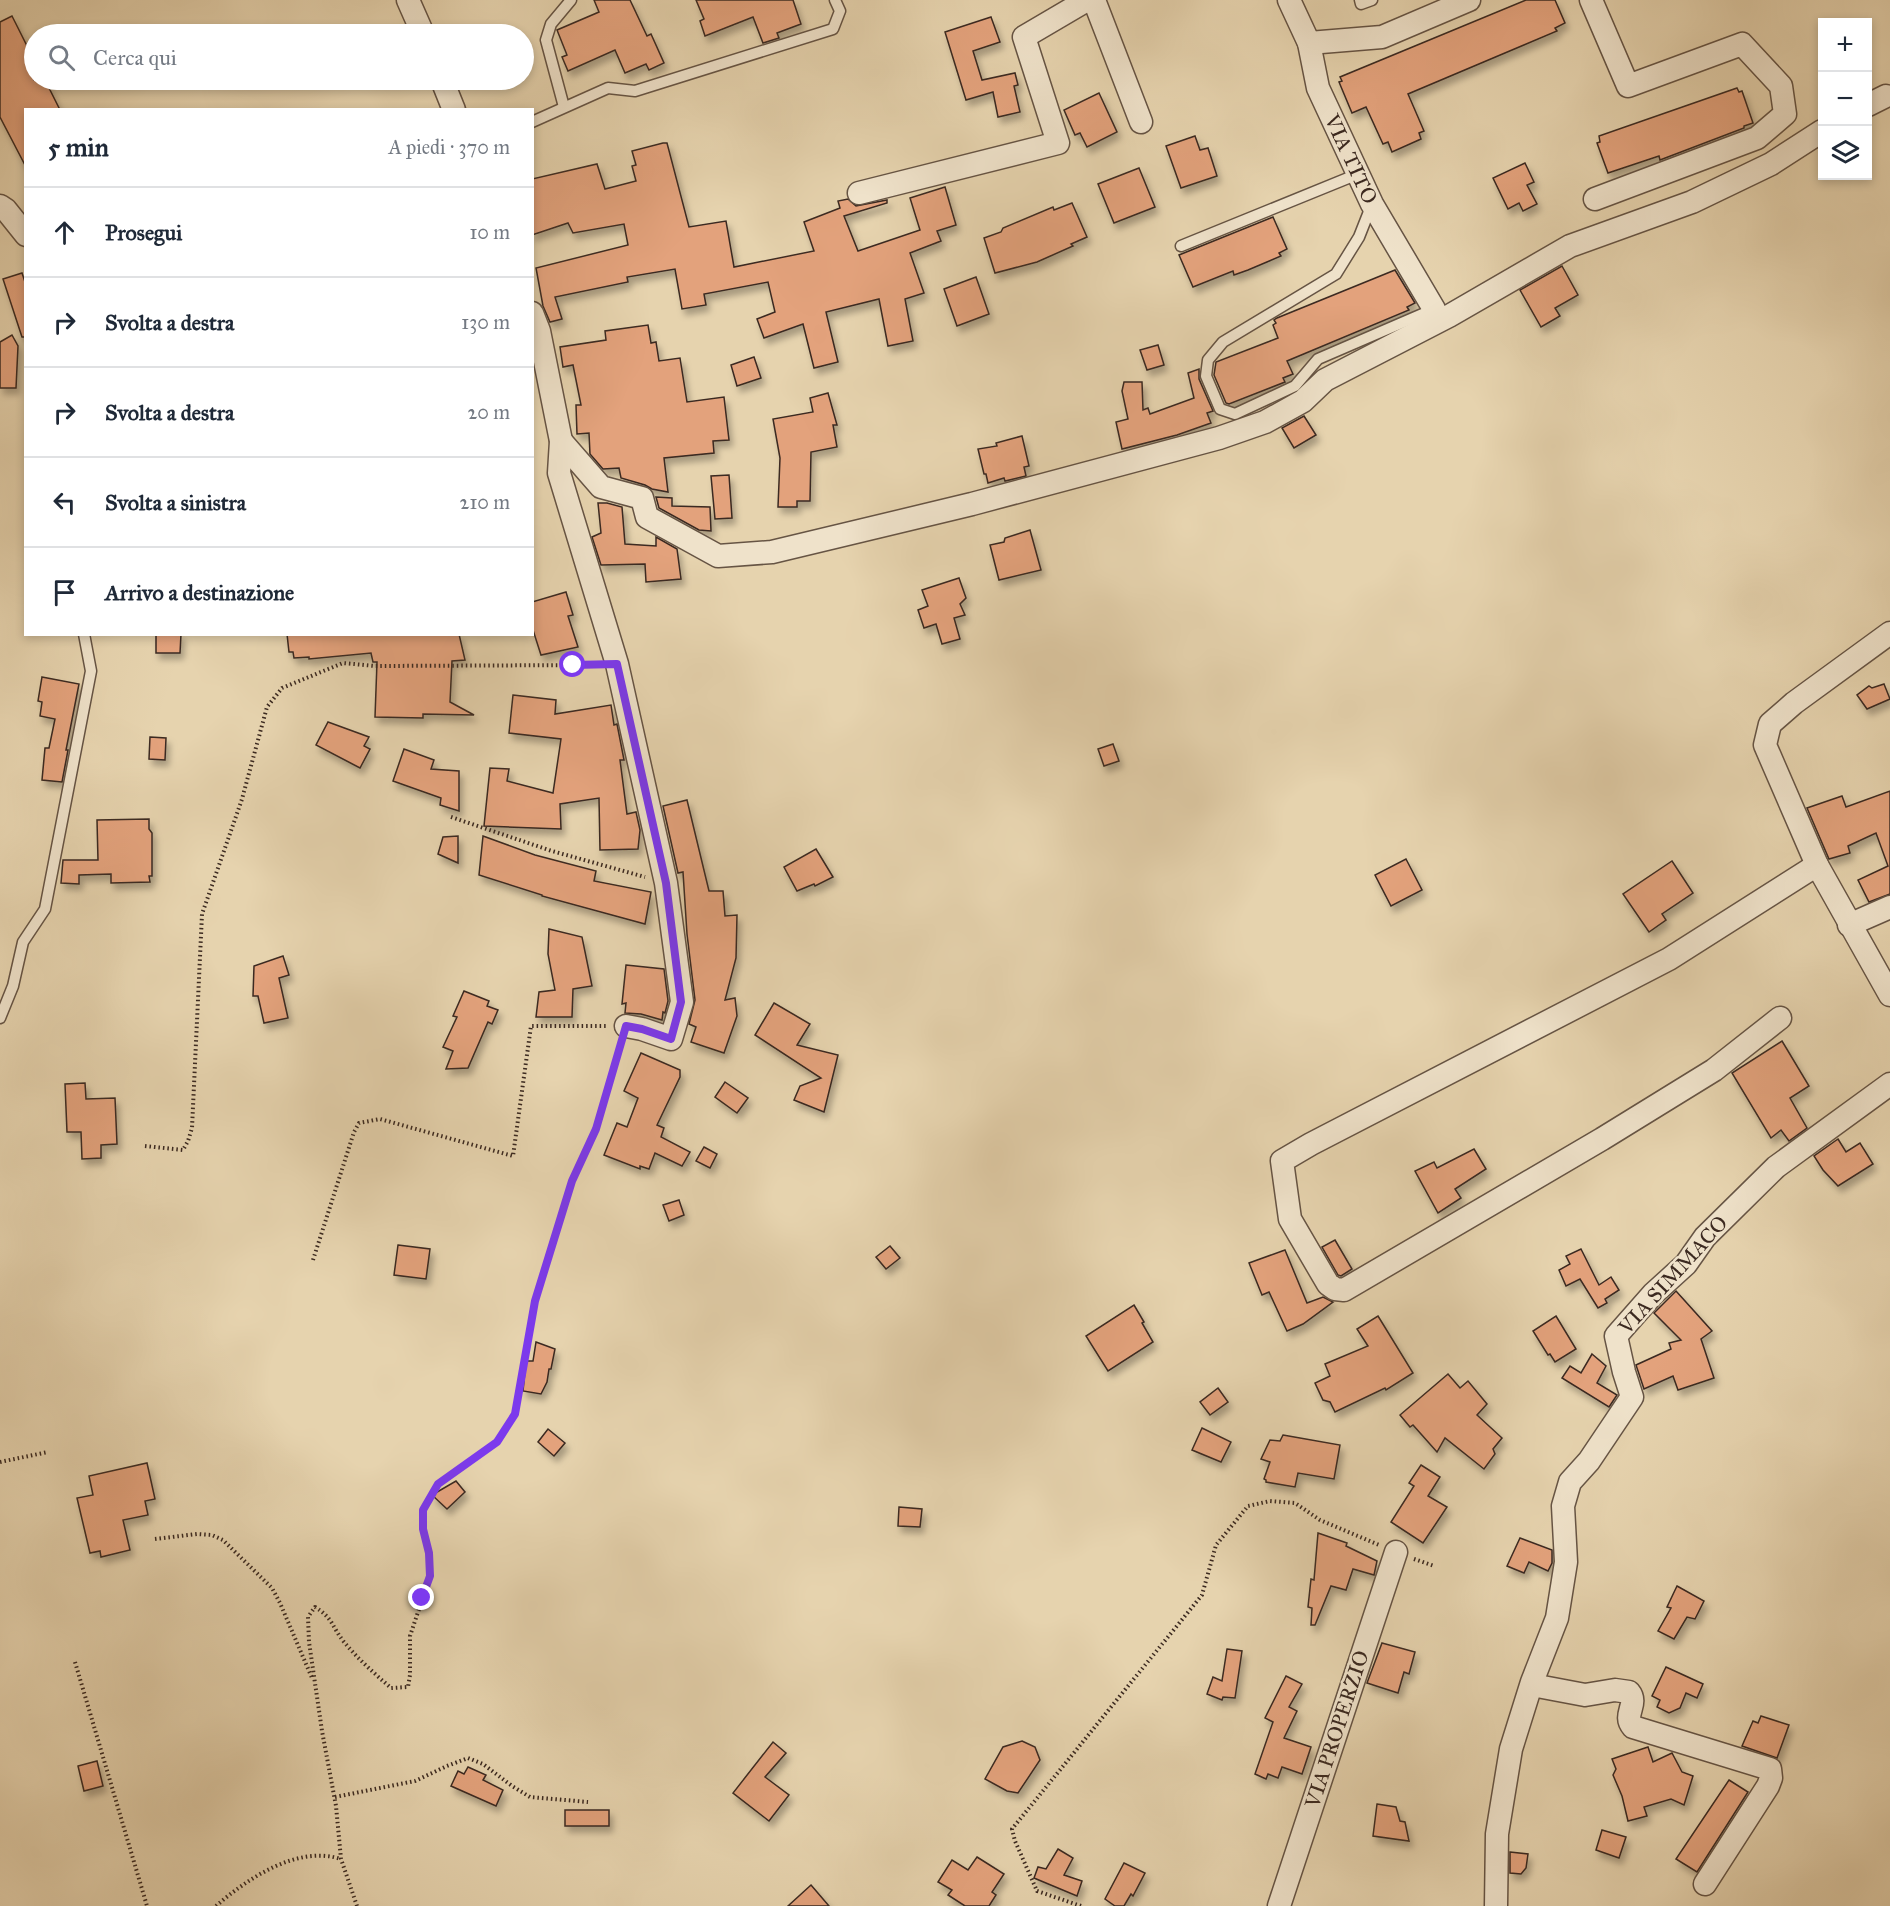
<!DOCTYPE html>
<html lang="it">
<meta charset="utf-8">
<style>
body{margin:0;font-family:"IM FELL Great Primer",serif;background:#f6f6f7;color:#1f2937}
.controls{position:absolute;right:18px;top:18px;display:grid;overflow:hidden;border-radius:0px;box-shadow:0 3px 9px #0003}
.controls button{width:54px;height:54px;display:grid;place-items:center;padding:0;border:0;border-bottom:2px solid #e0e1e3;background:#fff;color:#1f2937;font:30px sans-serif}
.stop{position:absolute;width:18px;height:18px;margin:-14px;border:4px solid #7c3aed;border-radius:50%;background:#fff}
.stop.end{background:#7c3aed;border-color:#fff;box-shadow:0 2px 6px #0008}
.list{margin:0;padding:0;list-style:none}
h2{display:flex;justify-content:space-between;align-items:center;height:78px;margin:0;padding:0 24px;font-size:26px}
h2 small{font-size:20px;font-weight:400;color:#747a83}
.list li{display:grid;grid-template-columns:39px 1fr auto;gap:18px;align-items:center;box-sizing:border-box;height:90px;padding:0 24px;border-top:2px solid #e0e1e3}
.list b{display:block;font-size:22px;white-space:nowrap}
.list em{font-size:20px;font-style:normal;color:#747a83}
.icon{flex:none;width:33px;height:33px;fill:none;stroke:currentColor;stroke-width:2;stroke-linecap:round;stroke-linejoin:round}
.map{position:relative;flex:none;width:1890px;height:1906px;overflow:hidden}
.search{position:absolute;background:#fff;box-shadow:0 3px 9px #0003;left:24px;top:24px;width:510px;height:66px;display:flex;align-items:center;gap:15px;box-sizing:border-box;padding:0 21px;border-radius:33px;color:#747a83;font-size:22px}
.panel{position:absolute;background:#fff;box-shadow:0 3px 9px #0003;left:24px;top:108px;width:510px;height:528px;border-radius:0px}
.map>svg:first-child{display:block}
</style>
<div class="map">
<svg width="1890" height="1906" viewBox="0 0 1890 1906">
<defs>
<filter id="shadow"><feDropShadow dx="3.5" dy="6" stdDeviation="3" flood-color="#0004"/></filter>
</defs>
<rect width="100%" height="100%" fill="#e6d3ae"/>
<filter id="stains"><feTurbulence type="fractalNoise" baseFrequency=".00333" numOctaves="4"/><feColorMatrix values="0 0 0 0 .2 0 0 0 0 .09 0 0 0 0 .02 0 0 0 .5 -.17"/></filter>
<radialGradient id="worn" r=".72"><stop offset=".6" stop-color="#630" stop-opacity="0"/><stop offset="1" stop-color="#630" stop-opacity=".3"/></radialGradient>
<!-- building -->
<g fill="#e3a27c" stroke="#3b2920" stroke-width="1.5" filter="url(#shadow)">
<path d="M594,0H630L647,36L651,34L664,63L649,70L646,64L625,73L615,50L568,71L562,57L567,55L557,30L599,12Z"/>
<path d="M696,0H793L801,24L777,33L779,38L763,43L753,17L705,36L700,21L704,19Z"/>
<path d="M1526,0H1555L1565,23L1555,28L1557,31L1408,94L1424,131L1419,133L1421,139L1392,152L1388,142L1383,144L1366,107L1352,113L1339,82L1342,81L1340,77Z"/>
<path d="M12,16L34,60V80H45L60,110H26V167L0,117V22Z"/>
<path d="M991,17L1000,42L973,51L982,80L1015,73L1018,85L1014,86L1020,112L998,117L993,92L966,100L945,32Z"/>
<path d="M1737,88L1739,92L1742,91L1753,123L1744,126V128L1660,160L1659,156L1608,173L1597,143L1600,142L1599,136Z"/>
<path d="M1099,93L1117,132L1087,147L1080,133L1075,135L1064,110Z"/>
<path d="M1195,136L1200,150L1208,148L1217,176L1181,188L1166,146Z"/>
<path d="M663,143H667L689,227L726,221L734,267L814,251L804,222L840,208L838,201L848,199L856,206L887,200V203L844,216L858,251L920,230L910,198L945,187L956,225L937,231L941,241L910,253L924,293L905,299L913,341L888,346L879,299L826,312L838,362L814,368L803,324L764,338L757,319L775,312L768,282L704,294L706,305L682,309L675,269L627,277L628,282L555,297L562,319L550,322L543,306L536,268L628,245L624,224L573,233L568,223L532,235V179L597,164L605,189L636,181L632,166L636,165L632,151Z"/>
<path d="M1525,163L1534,182L1527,185L1537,204L1523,211L1519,203L1508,209L1493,178Z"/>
<path d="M1139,168L1155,207L1114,223L1098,184Z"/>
<path d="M1072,203L1087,237L1071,244L1073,246L1037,262L995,273L984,238L1001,232L1003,228L1053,207L1054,210Z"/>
<path d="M1273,217L1287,249L1279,253L1281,256L1248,270L1234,275L1233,271L1193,287L1179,255Z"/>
<path d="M1562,266L1578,295L1555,308L1560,316L1541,327L1520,290Z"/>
<path d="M1395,270L1415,303L1407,307L1409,310L1287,361L1293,374L1283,378L1285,382L1229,404L1226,403L1214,375L1216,362L1278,338L1273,325L1276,323L1274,320L1277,318Z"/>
<path d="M22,273L26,285V337H22L3,279Z"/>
<path d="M976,277L989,314L957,326L944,289Z"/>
<path d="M648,325L651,343L656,342L659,361L680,358L687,402L724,397L729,440L713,441L714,453L664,458L668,492L652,489L645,485L621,478L619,468L603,469L590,454L589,433L577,434L576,405H581L573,365L563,367L560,347L606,340L605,331Z"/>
<path d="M12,335L18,346L16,388H0V342Z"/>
<path d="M1158,345L1164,365L1147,370L1140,350Z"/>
<path d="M754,357L761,378L737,386L731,365Z"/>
<path d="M1199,369V379L1213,411L1207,413L1211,423L1177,435L1122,449L1116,422L1128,419L1122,391L1124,382H1142L1143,410L1148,408L1150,414L1194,398L1188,373Z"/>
<path d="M828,393L837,425H833L837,447L811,452L810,501H797V507H778L780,458L773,419L813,412L810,398Z"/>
<path d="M1304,416L1316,435L1294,448L1282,428Z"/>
<path d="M1022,436L1029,466L1024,467L1026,476L1005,481L1004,478L988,483L986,474H984L978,449L997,446L996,443Z"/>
<path d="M729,475L732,518L715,519L711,476Z"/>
<path d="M656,497L672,498V506L710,507L711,531L699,530L659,508Z"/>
<path d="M598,503H607L622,507L625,544L656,546V537L677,549L681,579L646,582L645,564L601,565L592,537L601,533Z"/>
<path d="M1030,530L1041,570L999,580L990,545L1004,542L1005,538Z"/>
<path d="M959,578L966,598L960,604L965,615L954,618L960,639L942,644L936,624L924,628L918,610L928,606L922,590Z"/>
<path d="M566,592L573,615L568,616L578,647L541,655L532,627V602Z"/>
<path d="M156,634H181L180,653H156Z"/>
<path d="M287,634H459L465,660L452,661L450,702L474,715L423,714V718L375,717L377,662H373L371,653L309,659V657L294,658L293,652H289Z"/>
<path d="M42,677L79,684L66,750H68L62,782L42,780L45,748H49L55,719L40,716L42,702L38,701Z"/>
<path d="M1884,684L1890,699L1867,709L1857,695L1869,686L1872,688Z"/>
<path d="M513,695L556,700L555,714L611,705L614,725L617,724L624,760H620L627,814L636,812L640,830L638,849L600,850L599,798L560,804L561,829L484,826L490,768L509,769L507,781L553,793L561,739L509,733Z"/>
<path d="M328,722L369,737L364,746L370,749L360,768L316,745Z"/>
<path d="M150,737L166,738L165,760L149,759Z"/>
<path d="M1113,744L1119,761L1104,766L1098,749Z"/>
<path d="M404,749L434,760L431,769L459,771V811L440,805L441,798L393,781Z"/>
<path d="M1890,791V894L1869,902L1858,880L1888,866L1876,833L1848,846L1850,853L1829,859L1807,808L1842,796L1846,807Z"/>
<path d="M687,800L709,891H723L725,916L737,915L736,958L725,1000L735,998L737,1016L724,1053L691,1042L696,1027L689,1024L695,1000L687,934L683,872L678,873L663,806Z"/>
<path d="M149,819V829L152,833V876H149L150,882L111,883V874L79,875V884L61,883L63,860H98L97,820Z"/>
<path d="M458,836V863L438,854L443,837Z"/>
<path d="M483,836L535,855L596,871L594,881L651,892L645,924L542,896V895L479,875Z"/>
<path d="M816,849L833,877L815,886L814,884L797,891L784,867Z"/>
<path d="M1406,859L1422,890L1391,906L1375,875Z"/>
<path d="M1672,861L1693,893L1662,914L1666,920L1649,932L1623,894Z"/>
<path d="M549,929L582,937L592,986L573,989L572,1017H536L539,992L555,990L548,954Z"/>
<path d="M283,956L289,975L279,978L288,1018L264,1023L258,996H253L254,966Z"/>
<path d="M626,965L664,969L668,1001L665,1013L663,1012L662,1020L641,1014L625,1013L626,1003L622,1004Z"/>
<path d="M464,991L489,1001L487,1006L498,1010L492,1024L488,1022L468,1068L446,1069L453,1051L443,1047L457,1017L453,1016Z"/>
<path d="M774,1003L810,1024L797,1045L838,1055L824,1112L794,1100L800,1086L821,1078L755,1035Z"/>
<path d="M1782,1041L1809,1086L1790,1098L1807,1128L1789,1141L1781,1130L1771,1138L1732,1073Z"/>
<path d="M641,1053L680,1070V1077L657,1125L664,1128L661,1137L690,1152L682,1166L655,1153L649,1169L640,1166V1169L604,1155L617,1123L627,1127L638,1098L624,1091Z"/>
<path d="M725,1082L748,1098L737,1113L715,1097Z"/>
<path d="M85,1083L86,1099L115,1098L117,1144L101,1145V1158L82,1159L81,1132H67L65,1084Z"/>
<path d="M1838,1139L1846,1152L1860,1143L1873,1164L1838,1186L1823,1170L1814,1156Z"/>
<path d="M704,1147L717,1154L710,1168L696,1161Z"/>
<path d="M1474,1149L1486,1169L1455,1189L1461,1198L1438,1213L1415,1171L1434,1162L1437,1168Z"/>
<path d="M679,1200L684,1215L669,1221L663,1205Z"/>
<path d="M1335,1240L1352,1269L1341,1276L1338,1275L1322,1247Z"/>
<path d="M398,1245L430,1249L426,1279L394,1275Z"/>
<path d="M890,1246L900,1258L886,1269L876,1257Z"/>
<path d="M1581,1249L1599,1285L1611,1277L1619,1290L1605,1299L1607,1303L1598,1308L1580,1279L1566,1286L1559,1270L1570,1264L1566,1256Z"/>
<path d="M1285,1250L1307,1303L1323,1297L1333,1302L1303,1324L1287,1331L1269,1292L1262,1295L1249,1263Z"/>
<path d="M1676,1291L1712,1331L1701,1339L1714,1378L1678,1390L1673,1376L1644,1389L1636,1365L1671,1349L1669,1343L1681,1340L1654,1313Z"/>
<path d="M1134,1305L1144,1322L1142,1323L1153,1342L1108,1371L1086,1336Z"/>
<path d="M1378,1316L1413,1373L1386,1390L1385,1388L1335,1412L1330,1402L1323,1400L1315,1383L1330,1376L1325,1364L1368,1346L1357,1329Z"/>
<path d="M1556,1316L1576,1349L1555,1362L1550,1354L1548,1355L1533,1331Z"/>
<path d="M536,1342L555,1349L551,1369H549L547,1382L541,1394L523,1391L526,1361H533Z"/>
<path d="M1592,1354L1606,1366L1597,1383L1617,1395L1609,1407L1562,1378L1570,1366L1581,1373Z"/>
<path d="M1448,1374L1460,1388L1468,1381L1487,1404L1477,1415L1502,1438L1493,1449L1495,1454L1484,1469L1445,1438L1437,1452L1413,1425L1410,1427L1400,1415Z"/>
<path d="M1218,1388L1228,1402L1210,1415L1200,1402Z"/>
<path d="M1202,1428L1231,1442L1221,1462L1192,1450Z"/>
<path d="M548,1429L565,1443L554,1456L538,1442Z"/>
<path d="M1283,1435L1340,1445L1334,1479L1298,1473L1295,1487L1266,1482V1480L1264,1479L1270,1462L1261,1459L1270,1440L1280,1441Z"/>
<path d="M147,1463L155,1499L145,1501L148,1515L123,1520L130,1550L101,1557L100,1551L90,1553L77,1498L93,1495L89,1476Z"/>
<path d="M1421,1465L1440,1477L1428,1496L1447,1507L1423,1543L1391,1522L1414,1486L1409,1483Z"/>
<path d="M456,1481L465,1492L447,1509L432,1495Z"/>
<path d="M899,1507L922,1509L920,1527L898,1526Z"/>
<path d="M1318,1533L1347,1543L1346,1546L1377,1561L1374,1575L1353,1569L1346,1590L1331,1586L1315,1625H1311L1312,1608L1308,1607L1311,1579L1314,1580Z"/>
<path d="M1520,1538L1552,1550V1563L1548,1571L1529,1562L1524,1573L1507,1566Z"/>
<path d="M1677,1586L1704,1601L1695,1619L1687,1617L1674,1639L1658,1631L1671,1608L1667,1607Z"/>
<path d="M1382,1643L1415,1652L1409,1674L1404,1672L1398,1693L1367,1683Z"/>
<path d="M1227,1649L1242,1651L1235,1698L1223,1697L1222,1700L1207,1694L1213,1677L1222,1681Z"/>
<path d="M1666,1667L1703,1684L1697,1698L1686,1693L1680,1708L1669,1713L1657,1707L1660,1700L1652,1696Z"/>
<path d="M1286,1676L1302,1684L1289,1707L1297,1711L1284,1738L1311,1747L1302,1774L1282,1767L1278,1778L1268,1774L1266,1779L1255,1774L1273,1722L1265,1718Z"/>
<path d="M1761,1716L1789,1725L1777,1758L1742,1746L1753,1721L1758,1723Z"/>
<path d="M1022,1741L1035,1747L1040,1760L1018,1793L1007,1791L985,1779L1003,1747Z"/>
<path d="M773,1742L786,1753L765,1777L789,1795L769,1821L733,1793Z"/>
<path d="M1648,1747L1653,1762L1672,1753L1682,1772L1693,1776L1684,1805L1671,1799L1644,1807L1647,1816L1628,1821L1622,1796L1613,1775L1616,1769L1612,1759Z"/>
<path d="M97,1761L103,1786L84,1791L78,1766Z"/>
<path d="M468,1767L486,1775L483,1780L503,1790L496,1806L451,1786L458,1771L464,1774Z"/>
<path d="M1729,1780L1748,1792L1697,1872L1676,1859Z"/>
<path d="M1377,1804L1396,1807L1400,1821L1405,1822L1409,1841L1373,1836Z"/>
<rect x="565" y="1810" width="44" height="16"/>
<path d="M1602,1830L1626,1837L1619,1858L1596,1850Z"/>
<path d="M1058,1849L1073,1858L1064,1875L1082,1881L1077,1896L1034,1878L1038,1867L1046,1869Z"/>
<path d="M1510,1852L1528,1854L1526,1868L1521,1874L1510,1873Z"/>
<path d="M977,1857L1004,1874L992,1892L996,1895L989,1906H965L948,1895L952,1890L938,1882L952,1860L968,1870Z"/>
<path d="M1124,1863L1145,1873L1133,1896L1131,1894L1124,1906H1115L1105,1899Z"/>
<path d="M811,1885L829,1906H788Z"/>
</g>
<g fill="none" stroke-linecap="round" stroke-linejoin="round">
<defs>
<g id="lane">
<path d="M1360,0L1361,4L1372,0"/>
<path d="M564,107L546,40L551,24L571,0"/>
<path d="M532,122L608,88L635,91L833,29L840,11L835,0"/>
<path d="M1372,204L1359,237L1336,274L1223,342L1208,360L1206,376L1220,409L1235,414L1295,386L1318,359L1434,309"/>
<path d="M1181,246L1358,174"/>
<path d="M0,1018L13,986L23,942L45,909L91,671L84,634"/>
</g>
<g id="street">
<path d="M408,0L423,34"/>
<path d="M1094,0L1141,122"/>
<path d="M1289,0L1309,43L1318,88L1372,204L1434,309"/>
<path d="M1591,0L1628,86L1742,44L1781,86L1785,114L1757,138L1595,199"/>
<path d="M1309,43L1382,37L1469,0"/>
<path d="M442,80L454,110"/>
<path d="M1868,105L1886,96"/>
<path d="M859,193L1058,143L1024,37L1087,0"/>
<path d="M0,206L6,210L26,235"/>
<path d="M532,313L539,331L561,441L559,473L617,664L666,883L682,1002L671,1039L642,1029L626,1026"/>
<path d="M561,441L601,487L642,498L647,517L718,556L772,552L972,504L1219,438L1265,422L1303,401L1325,380L1449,316L1570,246L1692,202L1771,164L1822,131"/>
<path d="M1890,633L1794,703L1770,724L1765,745L1817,865L1890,995"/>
<path d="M1849,925L1890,907"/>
<path d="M1780,1018L1714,1070L1602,1139L1344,1290L1335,1289L1328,1284L1290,1219L1282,1161L1311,1144L1669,959L1817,865"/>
<path d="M1532,1685L1585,1695L1615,1690L1629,1692C1639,1704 1622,1715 1633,1727L1770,1769L1771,1778L1768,1786L1705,1884"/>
<path d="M1279,1906L1396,1552"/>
<path d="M1496,1906L1497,1834L1511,1749L1532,1682L1557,1618L1566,1562L1563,1506L1570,1482L1589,1461L1632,1397L1624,1372L1616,1336L1653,1294L1686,1264L1705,1237L1776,1167L1890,1084"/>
</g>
</defs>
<!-- lane casing -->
<use href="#lane" stroke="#665444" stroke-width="13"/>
<!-- street casing -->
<use href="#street" stroke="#665444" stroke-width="25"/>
<!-- path -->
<g stroke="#3b2920" stroke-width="4" stroke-dasharray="1.5 3" stroke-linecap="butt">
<path d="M451,817L552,851L645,877"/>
<path d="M145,1146L183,1150L188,1141L192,1128L202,914L242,799L267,707L282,688L343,663L375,666L598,665"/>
<path d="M313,1260L354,1132L359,1123L380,1119L513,1156L531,1026H606"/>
<path d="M0,1462L48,1452"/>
<path d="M155,1539L197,1534L212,1535L223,1540L272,1588L280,1603L312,1678"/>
<path d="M1414,1559L1434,1566"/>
<path d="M75,1662L147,1906"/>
<path d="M335,1797L415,1781L447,1766L468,1758L483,1764L512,1786L530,1797L588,1802"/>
<path d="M216,1906C248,1878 298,1845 341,1859"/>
<path d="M357,1906L341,1859L336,1806L322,1731L309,1642L308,1617L315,1607C333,1618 332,1627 344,1642C358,1659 375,1674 391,1688L408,1687L410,1675V1636L430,1576L429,1553L423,1529V1510L438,1484L497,1442L515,1414L535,1301L572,1181L596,1129L621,1043"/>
<path d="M1081,1906L1037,1891L1015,1841L1012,1829L1202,1595L1216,1545L1248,1506L1270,1501L1295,1503L1320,1520L1379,1545"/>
</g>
<!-- lane -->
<use href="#lane" stroke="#efe2ca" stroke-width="10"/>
<!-- street -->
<use href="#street" stroke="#efe2ca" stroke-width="22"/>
</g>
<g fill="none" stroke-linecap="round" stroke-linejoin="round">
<!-- route -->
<path stroke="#7c3aed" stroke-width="8" d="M422,1598L430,1576L429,1553L423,1529V1510L438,1484L497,1442L515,1414L535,1301L572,1181L596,1129L626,1026L642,1029L671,1039L681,1002L666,883L617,664L573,665"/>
</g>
<g text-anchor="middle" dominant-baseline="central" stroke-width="5" stroke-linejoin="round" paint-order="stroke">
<!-- street labels -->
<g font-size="21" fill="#3b2920" stroke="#efe2ca">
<text transform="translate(1351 159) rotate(65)">VIA TITO</text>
<text transform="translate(1673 1275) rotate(-48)">VIA SIMMACO</text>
<text transform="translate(1337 1729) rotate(-72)">VIA PROPERZIO</text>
</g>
</g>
<rect width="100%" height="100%" filter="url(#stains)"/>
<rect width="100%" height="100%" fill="url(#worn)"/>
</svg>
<div class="controls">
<button>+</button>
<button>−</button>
<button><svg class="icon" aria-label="layers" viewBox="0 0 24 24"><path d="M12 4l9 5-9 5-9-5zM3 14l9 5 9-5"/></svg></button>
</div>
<div class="stop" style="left:573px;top:665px"></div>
<div class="stop end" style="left:422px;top:1598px"></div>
<div class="search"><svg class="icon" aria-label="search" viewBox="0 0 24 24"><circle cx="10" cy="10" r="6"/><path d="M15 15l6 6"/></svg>Cerca qui</div>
<section class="panel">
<h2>5 min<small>A piedi · 370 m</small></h2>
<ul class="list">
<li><svg class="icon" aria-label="ahead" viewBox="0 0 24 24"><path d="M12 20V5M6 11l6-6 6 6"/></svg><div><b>Prosegui</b></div><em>10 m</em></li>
<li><svg class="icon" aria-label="right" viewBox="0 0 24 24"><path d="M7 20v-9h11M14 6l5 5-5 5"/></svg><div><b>Svolta a destra</b></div><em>130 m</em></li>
<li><svg class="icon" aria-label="right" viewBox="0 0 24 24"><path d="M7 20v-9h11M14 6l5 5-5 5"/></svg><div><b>Svolta a destra</b></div><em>20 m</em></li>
<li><svg class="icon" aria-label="left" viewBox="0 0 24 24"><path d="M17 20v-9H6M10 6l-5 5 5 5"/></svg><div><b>Svolta a sinistra</b></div><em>210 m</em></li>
<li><svg class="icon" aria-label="arrive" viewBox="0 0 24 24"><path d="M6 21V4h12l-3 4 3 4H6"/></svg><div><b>Arrivo a destinazione</b></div></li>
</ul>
</section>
</div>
